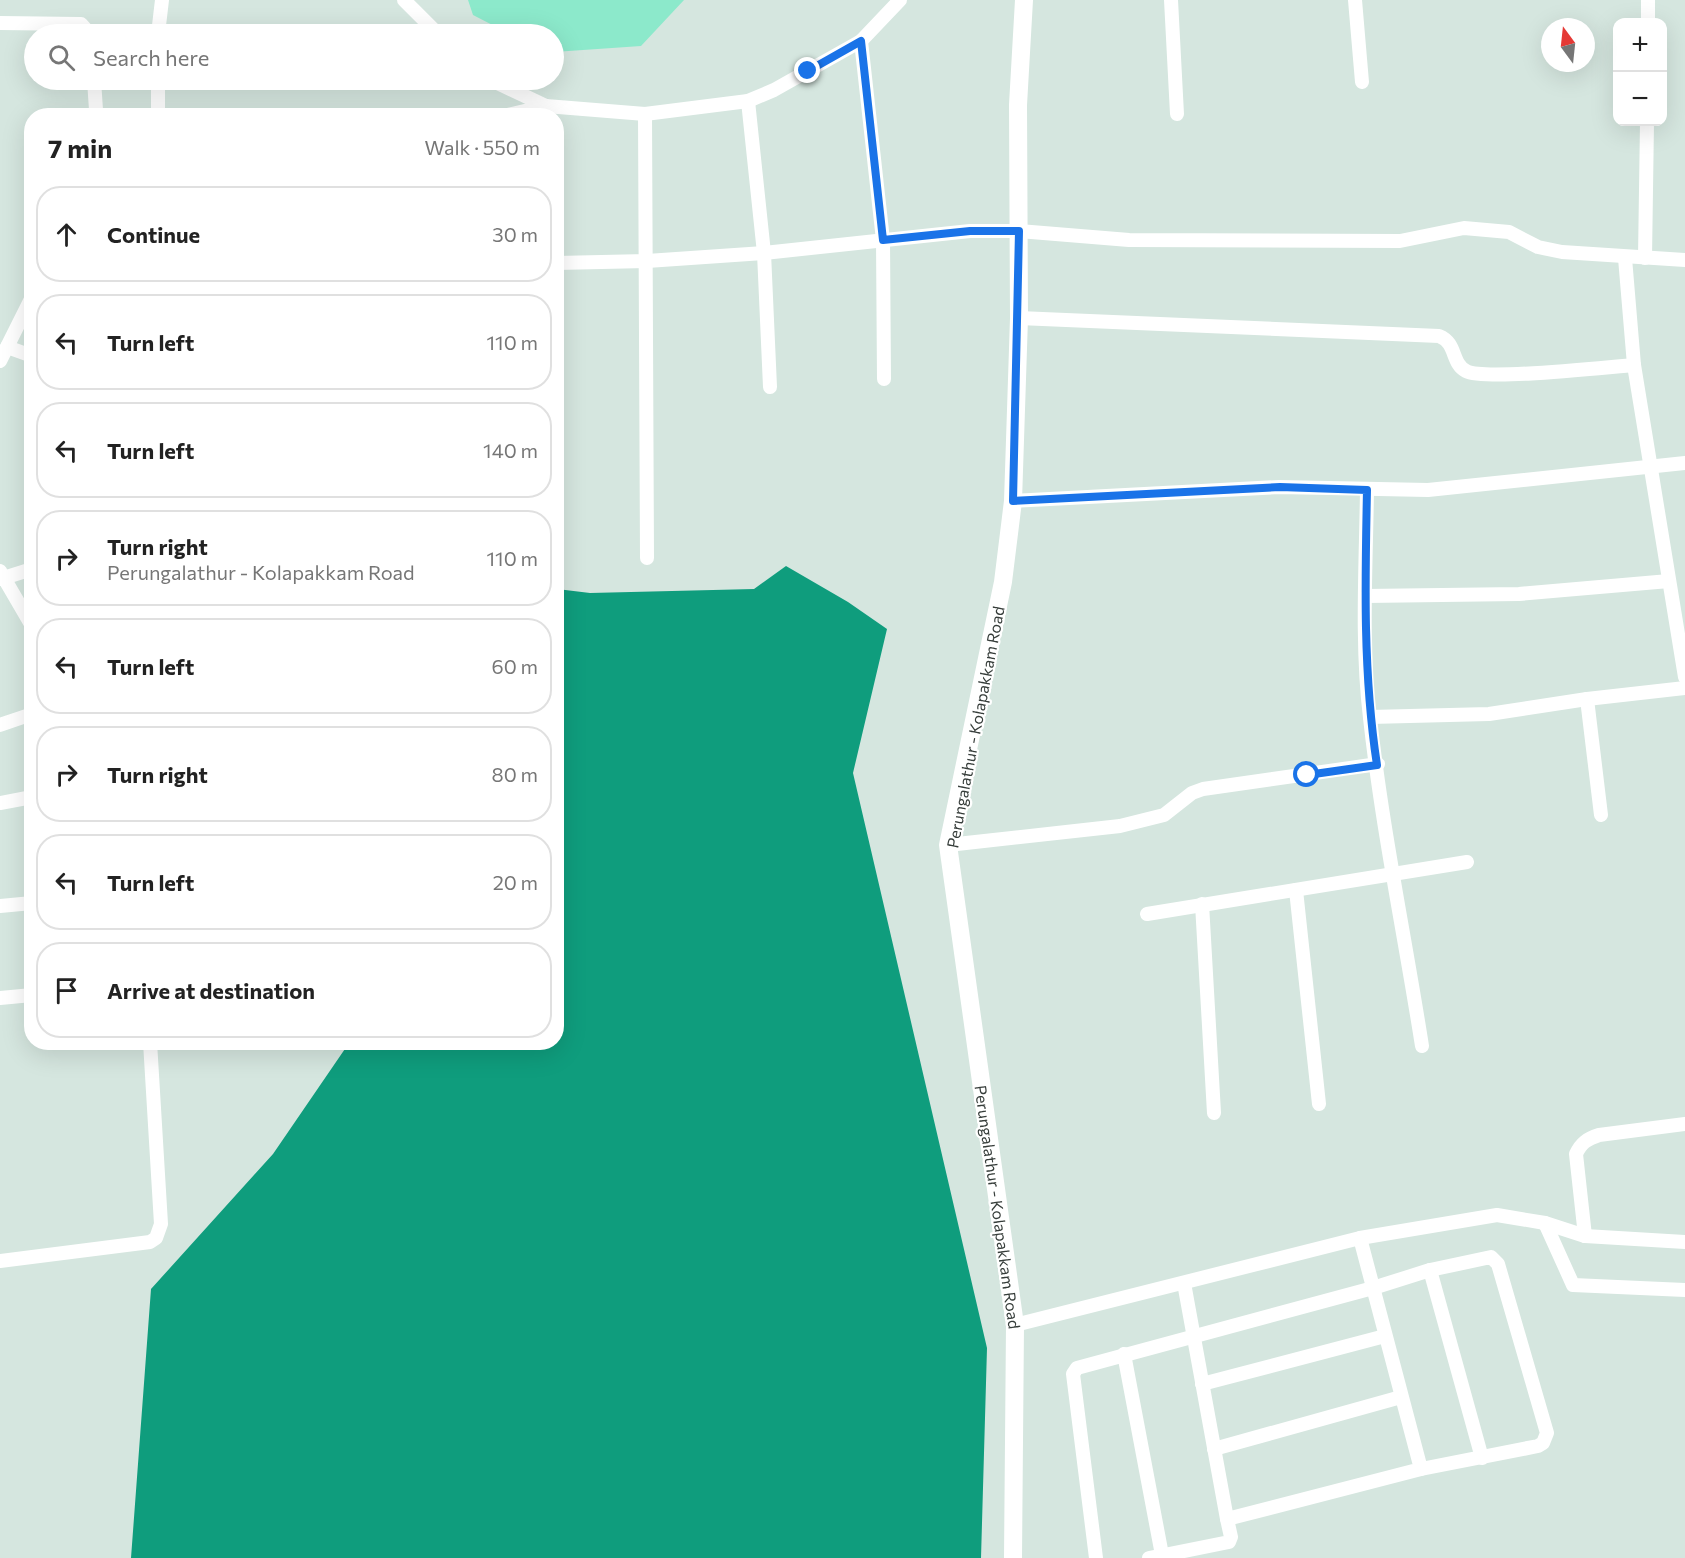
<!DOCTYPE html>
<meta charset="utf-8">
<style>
body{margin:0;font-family:Commissioner,sans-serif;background:#f2f2f2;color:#222}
.controls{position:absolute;right:18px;top:18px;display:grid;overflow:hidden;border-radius:12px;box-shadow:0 6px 24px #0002}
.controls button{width:54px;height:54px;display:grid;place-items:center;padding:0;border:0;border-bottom:2px solid #e0e0e0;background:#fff;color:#222;font:30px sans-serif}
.compass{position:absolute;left:1541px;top:18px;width:54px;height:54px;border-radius:50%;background:#fff;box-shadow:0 6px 24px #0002;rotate:345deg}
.stop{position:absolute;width:18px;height:18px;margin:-14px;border:4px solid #1a73e8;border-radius:50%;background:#fff}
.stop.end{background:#1a73e8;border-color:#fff;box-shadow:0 2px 6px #0008}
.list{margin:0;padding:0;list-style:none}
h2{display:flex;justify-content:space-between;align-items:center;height:78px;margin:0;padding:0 24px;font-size:26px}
h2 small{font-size:20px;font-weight:400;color:#767676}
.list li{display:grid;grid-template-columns:39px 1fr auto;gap:18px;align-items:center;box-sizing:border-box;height:96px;margin:0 12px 12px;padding:0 12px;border:2px solid #e0e0e0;border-radius:24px}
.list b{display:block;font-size:22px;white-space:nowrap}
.list p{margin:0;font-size:20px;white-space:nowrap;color:#767676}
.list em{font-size:20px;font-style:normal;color:#767676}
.icon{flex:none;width:33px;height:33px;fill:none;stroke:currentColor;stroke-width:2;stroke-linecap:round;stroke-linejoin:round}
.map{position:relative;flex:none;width:1685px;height:1558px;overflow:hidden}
.search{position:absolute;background:#fff;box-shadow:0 6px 24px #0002;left:24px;top:24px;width:540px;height:66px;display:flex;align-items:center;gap:15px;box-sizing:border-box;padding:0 21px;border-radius:33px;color:#767676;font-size:22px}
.panel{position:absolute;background:#fff;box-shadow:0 6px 24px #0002;left:24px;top:108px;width:540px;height:942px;border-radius:24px}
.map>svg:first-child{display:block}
</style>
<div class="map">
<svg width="1685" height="1558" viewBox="0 0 1685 1558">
<rect width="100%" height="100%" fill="#d5e6df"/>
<!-- green -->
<path fill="#8ce9cb" d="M468,0H684L641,46L554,52V34H510L473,15Z"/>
<!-- water -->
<path fill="#0f9d7d" d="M786,566L848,602L887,629L853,773L987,1348L981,1558H131L151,1289L273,1154L349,1043L556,1042L557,589L590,593L754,589Z"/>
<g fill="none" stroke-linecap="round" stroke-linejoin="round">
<!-- street -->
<g stroke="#fff" stroke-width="14">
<path d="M404,0L438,34"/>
<path d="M1171,0L1177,114"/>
<path d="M1355,0L1362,82"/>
<path d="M1648,22V0"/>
<path d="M0,23L81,24L90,34"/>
<path d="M158,34L162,0"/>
<path d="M861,41L883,240L884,379"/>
<path d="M94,80L96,110L99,116"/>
<path d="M158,80V116"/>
<path d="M491,80L546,106"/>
<path d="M748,101L764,253L770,387"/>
<path d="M645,114L647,558"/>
<path d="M503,116L546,106L645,114L748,101L774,90L861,41L900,0"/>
<path d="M1625,258L1634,365L1685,677"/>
<path d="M1645,258L1647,122"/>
<path d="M556,263L647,261L764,253L970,231H1019L1129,240L1400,241L1464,228L1509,232L1538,247L1562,252L1685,260"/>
<path d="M1019,318L1439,336C1457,343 1451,363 1466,371C1485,381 1607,367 1634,365"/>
<path d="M7,347L32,356"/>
<path d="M0,361L32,297"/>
<path d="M1367,490C1366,565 1361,643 1370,718C1382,828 1405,937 1422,1046"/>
<path d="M1013,501L1279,487L1428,490L1685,463"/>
<path d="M0,571L32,626"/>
<path d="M0,579L32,569"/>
<path d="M1365,596L1519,594L1669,581"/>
<path d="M1587,699L1601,815"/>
<path d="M1370,717L1489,714L1587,699L1685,688"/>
<path d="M0,725L32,714"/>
<path d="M0,803L32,797"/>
<path d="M948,845L1120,826L1164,815L1192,793L1203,789L1378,764"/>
<path d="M1296,890L1319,1104"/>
<path d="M1202,904L1214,1113"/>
<path d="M0,906L32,903"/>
<path d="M1147,914L1467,862"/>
<path d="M0,998L32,995"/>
<path d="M1545,1223L1573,1285L1685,1290"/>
<path d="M1585,1236L1576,1154C1581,1143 1587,1139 1599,1135L1685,1124"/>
<path d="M0,1261L150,1242L156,1238L161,1224L150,1042"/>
<path d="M1430,1270L1482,1458"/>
<path d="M1184,1283L1227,1519L1421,1469L1360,1238"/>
<path d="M1015,1325L1360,1238L1497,1215L1545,1223L1585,1236L1685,1242"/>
<path d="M1124,1354L1162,1555"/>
<path d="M1202,1384L1385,1336"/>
<path d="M1214,1449L1401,1397"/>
<path d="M1096,1558L1073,1374L1077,1368L1373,1288L1430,1270L1491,1257L1498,1264L1547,1433L1543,1443L1538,1446L1421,1469"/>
<path d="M1149,1558L1229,1542L1231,1537L1227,1519"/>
</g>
<!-- secondary -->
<path stroke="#fff" stroke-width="18" d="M1013,1558L1015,1325L948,845L1003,582L1013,501L1019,318L1018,105L1024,0"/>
</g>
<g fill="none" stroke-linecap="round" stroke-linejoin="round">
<!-- route -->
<path stroke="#1a73e8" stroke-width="8" d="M808,71L861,41L883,240L970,231H1019L1013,501L1280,487L1367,490C1365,582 1363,674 1377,765L1307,775"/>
</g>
<g text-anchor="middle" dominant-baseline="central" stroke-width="4.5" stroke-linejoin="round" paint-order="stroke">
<!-- street labels -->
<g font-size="16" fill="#363d3a" stroke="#fff">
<text transform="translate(975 727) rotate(-79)">Perungalathur - Kolapakkam Road</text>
<text transform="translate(998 1207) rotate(82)">Perungalathur - Kolapakkam Road</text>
</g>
</g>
</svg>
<div class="controls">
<button>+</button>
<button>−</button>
</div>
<svg class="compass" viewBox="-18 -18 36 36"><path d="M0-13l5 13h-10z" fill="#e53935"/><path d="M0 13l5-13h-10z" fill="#767676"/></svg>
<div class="stop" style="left:1307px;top:775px"></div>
<div class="stop end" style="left:808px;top:71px"></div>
<div class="search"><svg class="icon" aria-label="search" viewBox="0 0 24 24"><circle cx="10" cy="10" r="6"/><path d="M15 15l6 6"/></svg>Search here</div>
<section class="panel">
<h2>7 min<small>Walk · 550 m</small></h2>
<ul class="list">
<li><svg class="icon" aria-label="ahead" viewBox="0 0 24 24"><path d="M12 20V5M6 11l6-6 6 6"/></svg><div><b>Continue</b></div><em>30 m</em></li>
<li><svg class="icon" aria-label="left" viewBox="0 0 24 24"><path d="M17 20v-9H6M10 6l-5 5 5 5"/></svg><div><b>Turn left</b></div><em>110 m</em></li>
<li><svg class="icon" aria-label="left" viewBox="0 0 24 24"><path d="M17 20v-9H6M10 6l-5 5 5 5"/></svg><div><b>Turn left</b></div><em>140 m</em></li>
<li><svg class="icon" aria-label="right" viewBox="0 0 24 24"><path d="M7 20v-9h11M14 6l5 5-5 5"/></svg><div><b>Turn right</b><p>Perungalathur - Kolapakkam Road</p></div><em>110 m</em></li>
<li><svg class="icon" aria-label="left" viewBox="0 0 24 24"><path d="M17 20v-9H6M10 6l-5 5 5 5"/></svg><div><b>Turn left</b></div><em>60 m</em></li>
<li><svg class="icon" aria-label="right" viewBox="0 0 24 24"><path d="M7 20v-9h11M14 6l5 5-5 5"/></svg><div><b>Turn right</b></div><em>80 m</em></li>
<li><svg class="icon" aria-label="left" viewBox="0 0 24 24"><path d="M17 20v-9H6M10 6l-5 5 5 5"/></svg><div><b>Turn left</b></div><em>20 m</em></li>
<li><svg class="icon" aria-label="arrive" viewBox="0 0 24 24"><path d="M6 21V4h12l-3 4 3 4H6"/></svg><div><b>Arrive at destination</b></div></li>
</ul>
</section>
</div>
